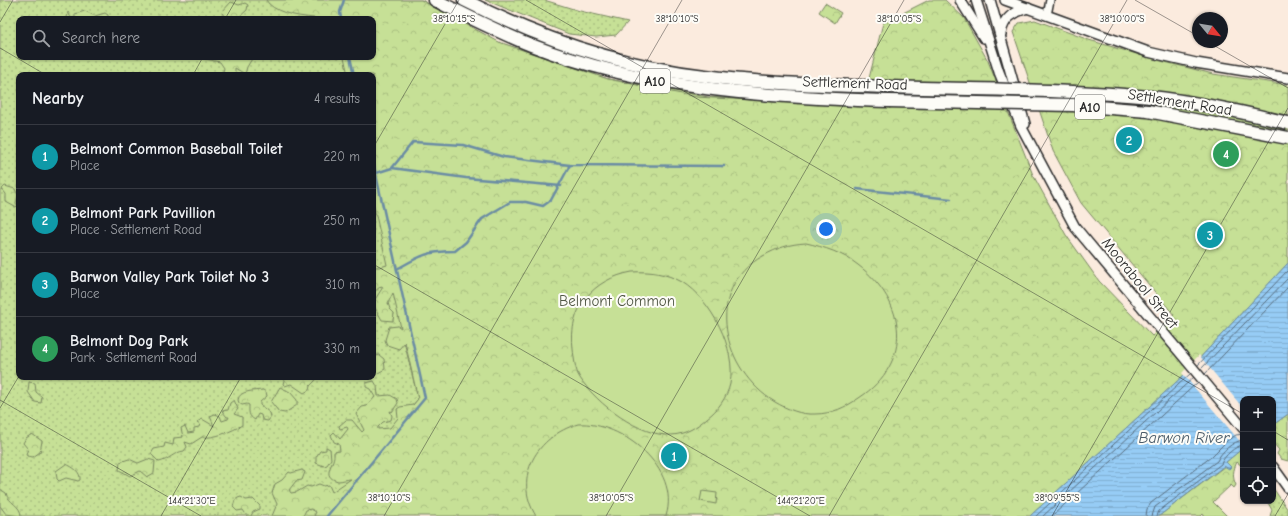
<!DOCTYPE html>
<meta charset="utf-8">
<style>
body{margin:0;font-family:"Comic Neue",sans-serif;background:#242831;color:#f1f3f6}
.controls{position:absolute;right:12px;bottom:12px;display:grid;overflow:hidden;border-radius:8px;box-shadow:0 1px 3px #0004}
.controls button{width:36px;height:36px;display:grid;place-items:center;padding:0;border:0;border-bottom:1px solid #363941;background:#171b24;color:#f1f3f6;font:20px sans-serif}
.compass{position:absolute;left:1192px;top:12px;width:36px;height:36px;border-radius:50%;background:#171b24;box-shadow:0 1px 3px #0004;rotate:120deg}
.you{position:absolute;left:826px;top:229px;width:14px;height:14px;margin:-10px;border:3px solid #fff;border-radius:50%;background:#1a73e8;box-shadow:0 0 0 6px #1a73e833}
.badge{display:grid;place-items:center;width:26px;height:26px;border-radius:50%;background:#1f6fb2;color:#fff;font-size:13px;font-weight:700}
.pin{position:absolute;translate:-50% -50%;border:2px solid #fff;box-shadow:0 1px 4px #0006}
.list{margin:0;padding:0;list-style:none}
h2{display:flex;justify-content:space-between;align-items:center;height:52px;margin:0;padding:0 16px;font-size:17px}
h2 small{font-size:13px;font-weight:400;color:#9ea1a6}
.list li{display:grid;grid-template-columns:26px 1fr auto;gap:12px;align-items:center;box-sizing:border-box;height:64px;padding:0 16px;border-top:1px solid #363941}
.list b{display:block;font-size:15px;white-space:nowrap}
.list p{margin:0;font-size:13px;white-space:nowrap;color:#9ea1a6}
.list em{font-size:13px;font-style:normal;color:#9ea1a6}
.icon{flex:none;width:22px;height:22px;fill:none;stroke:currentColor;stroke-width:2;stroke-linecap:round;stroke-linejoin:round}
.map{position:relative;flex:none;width:1288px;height:516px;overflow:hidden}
.search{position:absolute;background:#171b24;box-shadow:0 1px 3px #0004;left:16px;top:16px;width:360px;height:44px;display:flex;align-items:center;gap:10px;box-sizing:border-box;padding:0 14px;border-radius:8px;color:#9ea1a6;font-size:15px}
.panel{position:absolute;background:#171b24;box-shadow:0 1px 3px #0004;left:16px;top:72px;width:360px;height:308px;border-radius:8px}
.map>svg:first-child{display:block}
</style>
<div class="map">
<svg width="1288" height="516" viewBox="0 0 1288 516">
<defs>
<pattern id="grass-dots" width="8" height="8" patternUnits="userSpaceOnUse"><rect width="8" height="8" fill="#c6e096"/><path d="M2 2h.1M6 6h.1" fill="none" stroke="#aac081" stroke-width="1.8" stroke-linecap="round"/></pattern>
<pattern id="forest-crowns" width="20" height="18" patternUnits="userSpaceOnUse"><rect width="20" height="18" fill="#c6e096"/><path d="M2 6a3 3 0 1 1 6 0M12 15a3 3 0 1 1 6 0" fill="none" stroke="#aac081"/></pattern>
<pattern id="water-rules" width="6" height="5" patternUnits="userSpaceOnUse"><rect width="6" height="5" fill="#96ccf5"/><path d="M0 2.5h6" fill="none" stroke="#81afd2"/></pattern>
</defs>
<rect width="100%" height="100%" fill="#fbebde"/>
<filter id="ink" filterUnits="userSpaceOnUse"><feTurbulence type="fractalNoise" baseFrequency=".025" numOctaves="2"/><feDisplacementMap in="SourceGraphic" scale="8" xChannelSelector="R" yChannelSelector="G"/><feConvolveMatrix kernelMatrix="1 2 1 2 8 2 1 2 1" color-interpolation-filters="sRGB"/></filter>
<g filter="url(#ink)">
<!-- grass -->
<g fill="url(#grass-dots)" stroke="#788660" fill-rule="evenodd">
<path d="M0,0H422L495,41L608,79L708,97L748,100L401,329L418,399L319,516H0ZM19,19H373V57H19ZM19,75H373V377H19Z"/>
<path d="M485,0H544L580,11L628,22L616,35L596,37L569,34Z"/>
<path d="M1273,488L1288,510V516H1270L1272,510L1267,501H1273Z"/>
</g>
<!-- forest -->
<g fill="url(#forest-crowns)" stroke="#788660">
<path d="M266,0H421L499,42L608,79L696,97L862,106L883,23L929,0H945L964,18L988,61L1033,175L1066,235L1099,281L1152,336L1174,315L1081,203L1053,151L1013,32L1019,23L1035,20L1089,40L1157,60L1213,74L1288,85V263L1185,374L1030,516H314L316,512L311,509L306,510L303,516H272L277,504L272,493L275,484L282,480L289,472L291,473L302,470L305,472L302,480L296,481L289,490L291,493L297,492L307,486L311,487L319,484L324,486L329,485L332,492L351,479C347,479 342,481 338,481C319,476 336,464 334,452L340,451L339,444L334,442L331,435L334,432L340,439L348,429L347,427L340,429L339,426L346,420H352L362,432L364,430L356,414L362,407L367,406L375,397L370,389L366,387V383L374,381L377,386L378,396L390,395L397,399L398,403L392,412L390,411L392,416L391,420L383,422L378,427V429L390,428L398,418L397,409L400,407L413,405L418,399L405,342L399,349L387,345L385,340L389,327L398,326L401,328L393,293L388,303L390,309L394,313L393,321L382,320L374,306V301L383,287L381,286L373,293V267H380L387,265L373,202V75H348L344,57H373V19C349,19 279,23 266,0Z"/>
<path d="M231,2L239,5L245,3L248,5L247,10L237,19H225L222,12Z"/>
<path d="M825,3L841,13L835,23L819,12Z"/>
<path d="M85,11L95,16L105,13L108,15V19H67V18L68,12L71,18H75V14Z"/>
<path d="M195,57H253L247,67L245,74L235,68V71L238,75H222L224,68L220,62Z"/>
<path d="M5,186L15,189L18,195L16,203L18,206L15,207L6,202V194L2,189Z"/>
<path d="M379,355L384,359L385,369L378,373L373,371V356Z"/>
<path d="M285,377H317L315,381L310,386L309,390L304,393L291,384L285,386L283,384Z"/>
<path d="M29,382L35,383L36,392L42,397L41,403L35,402L28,392Z"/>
<path d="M280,387L290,392L297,400V405L285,413L279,412L271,402Z"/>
<path d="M263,390L266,392L267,396L260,402V405L270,413L271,417L268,421L262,420L261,415L258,414L255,420C248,416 249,412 249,405L247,404L242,405L239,403L238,400C239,390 255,391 263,390Z"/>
<path d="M234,400L238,409L234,414L242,417V425C233,431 213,439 202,437L191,444L185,442L187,447L184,451C174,452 169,460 159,462L151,454L154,449L164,447L165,443L173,445L174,438L183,437L181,428L185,426L188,433L194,432V428L199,427L200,424L197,422L202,419L214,426L210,416L215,414L220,416L222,421L228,419L229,417H227L222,411L228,410L230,403Z"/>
<path d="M1288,414V461L1281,459L1277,454L1279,450L1273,443V425Z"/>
<path d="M32,434L42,441L40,452L33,457L27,456L26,454L28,449L23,443L26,438Z"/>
<path d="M326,447L330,449L331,459L327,465L324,466L316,463V457L320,451L326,450Z"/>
<path d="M1243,448V467L1237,462C1233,470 1232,477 1236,485L1234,488L1231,485L1213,502L1227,516H1204L1203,514L1201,516H1159L1225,466L1226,462Z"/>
<path d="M129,459L138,463L148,459L155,461L154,473L147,477L140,471L130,476L119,470L120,462Z"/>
<path d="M66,464C73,467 81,472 80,480L78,481L66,478L59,481L57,479L56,471Z"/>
<path d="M0,489L6,493C8,503 21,505 21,516L6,514L0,506Z"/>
<path d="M241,497L246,500L253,499L260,506V509L253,512L251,516H247L243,510L237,511L233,507L235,500L238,498Z"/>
</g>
<!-- pitch -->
<g fill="#c6e096" stroke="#788660">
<path d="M806,243C824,247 843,253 858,265C907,302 914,362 859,398C846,407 832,414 815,414C801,415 787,409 775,402C723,371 702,289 763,256C777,248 789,244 806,243Z"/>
<path d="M632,272C649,271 666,273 682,282C711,300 737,349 730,384C727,397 718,410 707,418C697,427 686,434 672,435C640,437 597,404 580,378C575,370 574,358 573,349C568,308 593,279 632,272Z"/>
<path d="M578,424C622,421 681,469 666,516H536C512,477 537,436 578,424Z"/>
<path d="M702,491L717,493L716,504L700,501Z"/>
</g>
<!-- water -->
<path fill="url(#water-rules)" stroke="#6b8ca4" d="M1288,263V414L1273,425V399H1243V448L1226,462L1231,467L1229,469L1224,466L1159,516H1030L1185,374Z"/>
<!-- pier -->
<path fill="#fbebde" d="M1199,355L1243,408V445L1182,373Z"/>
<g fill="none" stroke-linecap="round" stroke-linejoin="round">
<!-- shore -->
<g stroke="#566b7c" stroke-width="1">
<path d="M1198,365L1288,270"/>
<path d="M1201,369L1288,278"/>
<path d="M1205,374L1288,287"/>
<path d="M1036,516L1190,374"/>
<path d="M1043,516L1194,377"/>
<path d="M1052,516L1198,382"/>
<path d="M1146,516L1147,509L1151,503L1211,457L1228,440L1236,435L1243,434"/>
<path d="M1152,516L1155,507L1217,461C1221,452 1233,441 1243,440"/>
<path d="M1157,516L1159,511L1221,464C1224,456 1235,446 1243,445"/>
</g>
<!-- stream -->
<g stroke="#6b8ca4" stroke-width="2.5">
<path d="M341,19L340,12L344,0"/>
<path d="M350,57L354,75"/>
<path d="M392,168L466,178L561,186"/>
<path d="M376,173L392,168L413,142L463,145L504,157L570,165L724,166"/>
<path d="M857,189L951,199"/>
<path d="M397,269C420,256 427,251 455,251L466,242L482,219L510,202H526L543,206L551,200L570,165"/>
<path d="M327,516L425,398L373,161"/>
</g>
<defs>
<path id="street" d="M1047,15L1050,0"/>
<g id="secondary">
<path d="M960,0L984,38"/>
<path d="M976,0L999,72L1021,126L1075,227L1243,428"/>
<path d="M990,0L1025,124"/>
<path d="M1005,0L1148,52L1196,63L1288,78"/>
<path d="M1001,34C1003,18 1014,12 1028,8"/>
<path d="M1273,467L1288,488"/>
</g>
<g id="highway">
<path d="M435,0C467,16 498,32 531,45C646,90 767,97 889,101"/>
<path d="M464,0C538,38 621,66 705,76C766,84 828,85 889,87"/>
</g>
</defs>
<!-- street casing -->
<use href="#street" stroke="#2b2b2b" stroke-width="10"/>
<!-- secondary casing -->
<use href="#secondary" stroke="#2b2b2b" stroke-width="12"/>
<!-- highway casing -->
<use href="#highway" stroke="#2b2b2b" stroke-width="15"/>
<!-- street -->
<use href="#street" stroke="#fdfcf7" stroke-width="7"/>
<!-- secondary -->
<use href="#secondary" stroke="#fdfcf7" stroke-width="9"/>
<!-- highway -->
<use href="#highway" stroke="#fdfcf7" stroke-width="12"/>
<defs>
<g id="highway-bridge">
<path d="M889,87C976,90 1064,89 1151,97C1197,102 1243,112 1288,123"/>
<path d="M889,101L1073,105L1148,111L1288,138"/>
</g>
</defs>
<!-- highway-bridge casing -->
<use href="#highway-bridge" stroke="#2b2b2b" stroke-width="15" stroke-linecap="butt"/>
<!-- highway-bridge -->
<use href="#highway-bridge" stroke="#fdfcf7" stroke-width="12"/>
</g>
</g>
<!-- ticks -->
<path fill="none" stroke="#2b2b2b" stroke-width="1" stroke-opacity="0.45" d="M526,0L1243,414M1135,0L1198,36M225,19L236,0M0,22L13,0M1208,42L1288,88M0,48L46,75M193,75L203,57M373,148L459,0M373,264L810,516M0,400L201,516M0,408L19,376M1273,431L1288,440M161,516L241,377M384,516L682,0M606,516L904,0M829,516L1127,0M1052,516L1288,108M1275,516L1288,494"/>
<g text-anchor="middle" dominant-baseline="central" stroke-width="4" stroke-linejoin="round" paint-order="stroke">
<!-- shield labels -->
<g fill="#fdfcf7" stroke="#6a6a68" stroke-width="1">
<rect x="640" y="69" width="30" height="24" rx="3"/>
<rect x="1075" y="95" width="30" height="24" rx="3"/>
</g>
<g font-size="14" font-weight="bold" fill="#2b2b2b">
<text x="655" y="81">A10</text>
<text x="1090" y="107">A10</text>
</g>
<!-- street labels -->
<g font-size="15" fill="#2b2b2b" stroke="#fdfcf7">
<text transform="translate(855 83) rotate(2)">Settlement Road</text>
<text transform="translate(1180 102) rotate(9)">Settlement Road</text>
<text transform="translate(1140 283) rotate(51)">Moorabool Street</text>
</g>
<!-- park labels -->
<g font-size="15" fill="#525846" stroke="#fdfcf7">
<text x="617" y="301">Belmont Common</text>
</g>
<!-- water labels -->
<g font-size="16" font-style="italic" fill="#4b5b68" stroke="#fdfcf7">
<text x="1184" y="438">Barwon River</text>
</g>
</g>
<g font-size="10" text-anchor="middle" fill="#2b2b2b" stroke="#fdfcf7" stroke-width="4" stroke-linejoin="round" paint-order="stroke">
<text x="454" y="22">38°10'15"S</text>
<text x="677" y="22">38°10'10"S</text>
<text x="899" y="22">38°10'05"S</text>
<text x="1122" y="22">38°10'00"S</text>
<text x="389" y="501">38°10'10"S</text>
<text x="611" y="501">38°10'05"S</text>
<text x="1057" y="501">38°09'55"S</text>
<text x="192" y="504">144°21'30"E</text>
<text x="801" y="504">144°21'20"E</text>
</g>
</svg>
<div class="controls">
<button>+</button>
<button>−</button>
<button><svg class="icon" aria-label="locate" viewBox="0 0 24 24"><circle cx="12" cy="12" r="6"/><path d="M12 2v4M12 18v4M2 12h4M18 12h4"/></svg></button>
</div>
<svg class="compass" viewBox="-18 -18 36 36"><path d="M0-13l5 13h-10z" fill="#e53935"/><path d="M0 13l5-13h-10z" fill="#9ea1a6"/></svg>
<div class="you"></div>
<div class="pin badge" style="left:674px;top:456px;background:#0f9aa8">1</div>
<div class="pin badge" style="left:1129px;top:140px;background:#0f9aa8">2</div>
<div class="pin badge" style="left:1210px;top:235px;background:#0f9aa8">3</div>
<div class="pin badge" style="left:1226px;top:154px;background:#2e9e5b">4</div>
<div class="search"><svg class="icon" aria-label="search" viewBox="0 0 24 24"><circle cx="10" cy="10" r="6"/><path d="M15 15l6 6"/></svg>Search here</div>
<section class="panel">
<h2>Nearby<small>4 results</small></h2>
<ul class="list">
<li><span class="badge" style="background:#0f9aa8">1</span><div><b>Belmont Common Baseball Toilet</b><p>Place</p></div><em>220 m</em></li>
<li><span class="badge" style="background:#0f9aa8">2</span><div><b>Belmont Park Pavillion</b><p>Place · Settlement Road</p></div><em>250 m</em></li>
<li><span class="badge" style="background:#0f9aa8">3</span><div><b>Barwon Valley Park Toilet No 3</b><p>Place</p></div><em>310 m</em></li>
<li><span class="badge" style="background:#2e9e5b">4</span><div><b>Belmont Dog Park</b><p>Park · Settlement Road</p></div><em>330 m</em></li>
</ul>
</section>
</div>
